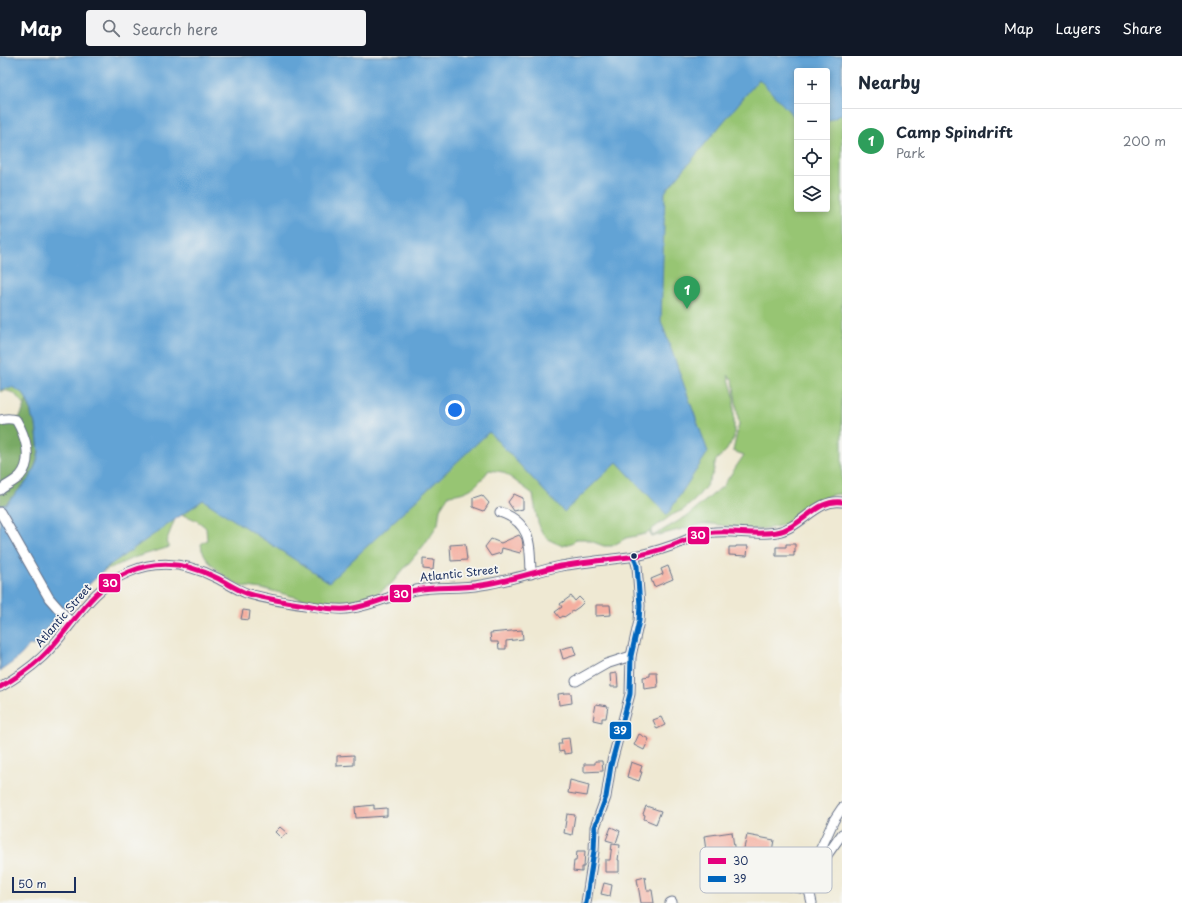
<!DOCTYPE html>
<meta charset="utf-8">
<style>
body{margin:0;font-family:"Playpen Sans",sans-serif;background:#f2f2f3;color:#1f2937}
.controls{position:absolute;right:12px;top:12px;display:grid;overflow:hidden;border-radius:4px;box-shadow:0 2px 6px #0003}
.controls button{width:36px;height:36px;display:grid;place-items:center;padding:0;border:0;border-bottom:1px solid #e0e1e3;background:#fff;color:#1f2937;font:20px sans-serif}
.scale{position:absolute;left:12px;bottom:10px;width:64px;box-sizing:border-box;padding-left:4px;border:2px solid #1b2f5e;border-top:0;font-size:11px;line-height:14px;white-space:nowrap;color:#1b2f5e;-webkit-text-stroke:3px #f6f6f2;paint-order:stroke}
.you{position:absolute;left:455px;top:354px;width:14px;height:14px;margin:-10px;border:3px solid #fff;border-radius:50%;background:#1a73e8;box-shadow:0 0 0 6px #1a73e833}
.badge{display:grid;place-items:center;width:26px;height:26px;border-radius:50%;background:#111827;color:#fff;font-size:13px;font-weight:700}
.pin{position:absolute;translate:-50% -33px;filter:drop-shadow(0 1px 2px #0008)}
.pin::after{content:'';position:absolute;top:21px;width:14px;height:12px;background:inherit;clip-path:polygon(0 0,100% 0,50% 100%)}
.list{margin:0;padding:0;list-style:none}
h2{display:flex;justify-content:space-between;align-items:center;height:52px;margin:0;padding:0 16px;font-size:17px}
h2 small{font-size:13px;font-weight:400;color:#747a83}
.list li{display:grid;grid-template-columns:26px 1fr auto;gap:12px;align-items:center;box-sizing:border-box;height:64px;padding:0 16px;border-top:1px solid #e0e1e3}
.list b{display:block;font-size:15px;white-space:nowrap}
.list p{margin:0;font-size:13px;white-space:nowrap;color:#747a83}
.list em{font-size:13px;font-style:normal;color:#747a83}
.icon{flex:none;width:22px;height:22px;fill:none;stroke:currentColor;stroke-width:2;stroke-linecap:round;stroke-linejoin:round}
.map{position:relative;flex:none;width:842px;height:847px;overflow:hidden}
header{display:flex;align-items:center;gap:24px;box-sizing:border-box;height:56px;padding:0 20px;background:#111827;color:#fff}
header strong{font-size:19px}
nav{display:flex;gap:22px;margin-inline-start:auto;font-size:14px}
.search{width:280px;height:36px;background:#f2f2f3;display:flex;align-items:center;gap:10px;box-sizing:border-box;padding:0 14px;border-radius:4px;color:#747a83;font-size:15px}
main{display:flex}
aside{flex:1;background:#fff}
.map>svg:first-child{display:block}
</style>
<header>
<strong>Map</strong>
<div class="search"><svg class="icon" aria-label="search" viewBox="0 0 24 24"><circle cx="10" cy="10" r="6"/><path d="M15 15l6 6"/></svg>Search here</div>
<nav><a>Map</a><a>Layers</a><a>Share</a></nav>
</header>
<main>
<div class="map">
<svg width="842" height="847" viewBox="0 0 842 847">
<rect width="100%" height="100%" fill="#f6f6f2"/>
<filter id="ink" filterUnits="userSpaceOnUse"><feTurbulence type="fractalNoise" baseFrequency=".025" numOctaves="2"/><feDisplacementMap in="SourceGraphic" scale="8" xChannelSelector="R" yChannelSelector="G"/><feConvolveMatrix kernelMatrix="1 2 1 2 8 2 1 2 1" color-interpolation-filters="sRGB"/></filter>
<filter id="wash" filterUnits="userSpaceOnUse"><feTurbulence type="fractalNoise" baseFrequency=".012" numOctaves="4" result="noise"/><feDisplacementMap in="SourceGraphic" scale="16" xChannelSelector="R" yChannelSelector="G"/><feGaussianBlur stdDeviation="0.9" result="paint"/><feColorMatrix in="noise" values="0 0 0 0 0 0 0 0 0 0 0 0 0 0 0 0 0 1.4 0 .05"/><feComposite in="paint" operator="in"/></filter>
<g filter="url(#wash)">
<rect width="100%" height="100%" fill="#efe9d3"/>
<!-- green -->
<path fill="#97c573" stroke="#597a68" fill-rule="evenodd" d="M0,0H842V438C819,437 813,455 795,464C777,473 755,475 735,472C724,470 714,467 702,468L651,481L687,460L723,430L744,399L733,395L739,368L733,324L728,319L734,340V382L726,395L716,404L713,417L706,430L695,444L683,454L672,459L651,474L652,480L649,475L645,478L626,482L612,490H604L585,483H576L574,486L563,490C556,487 549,485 544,479C537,472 535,449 533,438L503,416L489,414C477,430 470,437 449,439L440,453L438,468L424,489L392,527L372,542L347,546H314L269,534L240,530L223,519L208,505L202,494L201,488L207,484L206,472C198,464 189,460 177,458L166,486L170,491L133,502L87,523L0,614V448L26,351L14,337L4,334L0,336ZM797,15H827V153H797Z"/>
<!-- forest -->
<path fill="#79aa65" stroke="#4a6c62" d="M27,344L30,351L32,362L36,368L39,396L36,408L30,422L6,448L0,450V364H17L21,359Z"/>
<!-- water -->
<path fill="#62a3d5" stroke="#3e699a" d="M0,0H842V58L827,66V15H797V64L759,23L665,136L661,265L708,396L667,459L617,406L564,456L489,376L329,526L203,444L110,509L60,555L33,590L29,589C21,601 12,607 0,615V450L6,448L30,422L36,408L39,396L36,368L32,362L30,351L24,338L12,331L0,334Z"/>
<g id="blocks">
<!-- building -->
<g fill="#f4afa0">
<path d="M514,438L523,442V453L514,455L508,446Z"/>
<path d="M482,439L489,447L484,455L473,451V442Z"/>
<path d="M519,479L522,483L523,490L520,497L502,492L501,497L491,500L485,491L491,483L501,487Z"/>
<path d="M465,488L467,504L451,505L450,489Z"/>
<path d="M786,488H795V497L794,496V500H776V491H786Z"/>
<path d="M736,490H748L747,500L729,499V491H736Z"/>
<path d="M423,503L434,504L433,514L423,513Z"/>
<path d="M668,510L673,523L654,531L651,523L663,518L661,513Z"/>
<path d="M571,540L575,545L579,541L584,546L579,551L564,561L563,560L560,562L555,556L562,551L560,548Z"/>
<path d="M596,549H610L611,559L596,560Z"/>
<path d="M243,554L250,555L249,564L241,563Z"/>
<path d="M522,574L523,583L506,585V593H499L498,586H491L490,577Z"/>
<path d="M573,590L576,599L563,603L560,593Z"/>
<path d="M617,617L618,631H611L610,618Z"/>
<path d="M650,617H657L658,631L644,633L643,621L650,620Z"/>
<path d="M566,637H571L572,647L559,649L558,638Z"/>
<path d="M596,648L608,650L606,662H602V666L593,664Z"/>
<path d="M661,661L665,669L657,673L653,664Z"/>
<path d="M639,678L649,683L644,694L634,689Z"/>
<path d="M569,682L571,697L564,698V695L559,696L558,688H562L561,683Z"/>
<path d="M354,699V709L337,710V700Z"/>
<path d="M595,705H602L603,715L584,716V708H595Z"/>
<path d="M631,706L642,710L640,716H642L639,725L627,721Z"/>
<path d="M570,724L589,729L587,740L568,737Z"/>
<path d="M374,749V753L387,752V760L356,762L355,751Z"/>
<path d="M646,750L661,755L656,768L644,763L645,759L643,758Z"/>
<path d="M567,758L575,759L572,779L564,777Z"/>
<path d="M280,771L287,777L281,782L275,776Z"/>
<path d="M611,771L620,775L616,787L606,784Z"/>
<path d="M732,776L735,798L707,802L704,780Z"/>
<path d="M747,779L774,784L770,806L742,801Z"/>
<path d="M612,788L620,789L618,804H619V816H605V804H610Z"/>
<path d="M577,795H585L584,811H582V816L573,815L574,805H576Z"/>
<path d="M645,821L647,834H652L654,847H641L637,823Z"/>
<path d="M604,827L612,829L610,840L601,838Z"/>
</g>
</g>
</g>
<g filter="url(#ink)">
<use href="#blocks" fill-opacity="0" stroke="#657087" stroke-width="1"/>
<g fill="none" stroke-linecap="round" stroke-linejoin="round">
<defs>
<g id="minor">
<path d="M0,364C6,362 10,362 16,364C25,379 34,404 20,420C14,426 6,429 0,434"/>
<path d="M0,456L49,542L71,567"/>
<path d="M500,456C532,467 530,489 531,518"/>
<path d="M576,625L606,608L631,600"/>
<path d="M0,631C14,623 29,613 41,602C71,574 89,532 129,516C159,503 190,508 217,522C227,527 236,533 246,537C265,543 285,546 305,549C318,551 331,554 346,553C370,551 392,538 416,534C437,530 459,533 481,529C508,525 534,516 561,510C583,506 607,504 629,501C644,499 660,494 674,489C685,485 696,479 708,477C730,473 753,480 777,476C801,472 817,442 842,446"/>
<path d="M816,810L827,799L842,778"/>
<path d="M721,820L745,816L786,829L809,834"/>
<path d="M586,847L594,795L595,771L606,741L611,709L630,638L631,600L639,565L640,550L637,510L634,500"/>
<path d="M670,847L672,846"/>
<path d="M812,847L809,834L810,825L816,810L817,801L834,764L842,752"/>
</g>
</defs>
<!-- minor casing -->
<use href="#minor" stroke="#657087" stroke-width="11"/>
<!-- minor -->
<use href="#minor" stroke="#fff" stroke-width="9"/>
<defs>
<path id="bus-1" d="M0,631C14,623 29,613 41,602C71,574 89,532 129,516C159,503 190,508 217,522C227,527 236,533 246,537C265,543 285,546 305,549C318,551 331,554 346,553C370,551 392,538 416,534C437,530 459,533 481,529C508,525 534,516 561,510C583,506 607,504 629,501C644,499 660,494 674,489C685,485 696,479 708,477C730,473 753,480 777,476C801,472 817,442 842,446"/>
<path id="bus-2" d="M586,847L594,795L595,771L606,741L611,709L630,638L631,600L639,565L640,550L637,510L634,500"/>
</defs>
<!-- bus-1 casing -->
<use href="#bus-1" stroke="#f6f6f2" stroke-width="8"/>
<!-- bus-2 casing -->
<use href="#bus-2" stroke="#f6f6f2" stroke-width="8"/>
<!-- bus-1 -->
<use href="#bus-1" stroke="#e5007d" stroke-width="5"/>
<!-- bus-2 -->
<use href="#bus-2" stroke="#0065bd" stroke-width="5"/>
</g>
</g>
<!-- markers -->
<circle fill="#1b2f5e" stroke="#f6f6f2" stroke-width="1.5" cx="634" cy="500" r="3.5"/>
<g text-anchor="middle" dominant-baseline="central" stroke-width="3.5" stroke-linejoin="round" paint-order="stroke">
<!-- street labels -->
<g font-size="11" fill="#1b2f5e" stroke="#f6f6f2">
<text transform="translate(459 517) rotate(-6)">Atlantic Street</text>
<text transform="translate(63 559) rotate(-49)">Atlantic Street</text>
</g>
</g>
<!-- legend -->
<rect x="700" y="791" width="132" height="46" rx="6" fill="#f6f6f2" stroke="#b4bac6" stroke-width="1"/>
<rect x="708" y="802" width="18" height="6" fill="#e5007d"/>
<rect x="708" y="820" width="18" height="6" fill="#0065bd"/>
<g font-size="11" fill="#1b2f5e">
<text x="733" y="809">30</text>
<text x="733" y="827">39</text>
</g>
<g stroke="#f6f6f2" stroke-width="1.5">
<rect x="687" y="470" width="23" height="19" rx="4" fill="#e5007d"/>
<rect x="98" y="517" width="23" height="20" rx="4" fill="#e5007d"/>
<rect x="389" y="528" width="23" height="19" rx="4" fill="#e5007d"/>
<rect x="609" y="665" width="23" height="19" rx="4" fill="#0065bd"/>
</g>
<g font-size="11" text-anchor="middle" font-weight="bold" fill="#fff">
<text x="698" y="483">30</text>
<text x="110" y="531">30</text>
<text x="401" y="542">30</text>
<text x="620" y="678">39</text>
</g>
</svg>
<div class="controls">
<button>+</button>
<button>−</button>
<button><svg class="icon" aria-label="locate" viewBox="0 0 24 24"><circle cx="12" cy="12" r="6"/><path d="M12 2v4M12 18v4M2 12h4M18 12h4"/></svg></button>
<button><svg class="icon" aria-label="layers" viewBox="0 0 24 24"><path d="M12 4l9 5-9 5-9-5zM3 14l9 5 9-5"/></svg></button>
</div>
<div class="scale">50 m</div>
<div class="you"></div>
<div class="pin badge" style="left:687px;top:253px;background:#2e9e5b">1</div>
</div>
<aside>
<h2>Nearby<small></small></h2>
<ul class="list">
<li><span class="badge" style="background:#2e9e5b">1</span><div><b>Camp Spindrift</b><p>Park</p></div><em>200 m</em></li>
</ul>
</aside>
</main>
